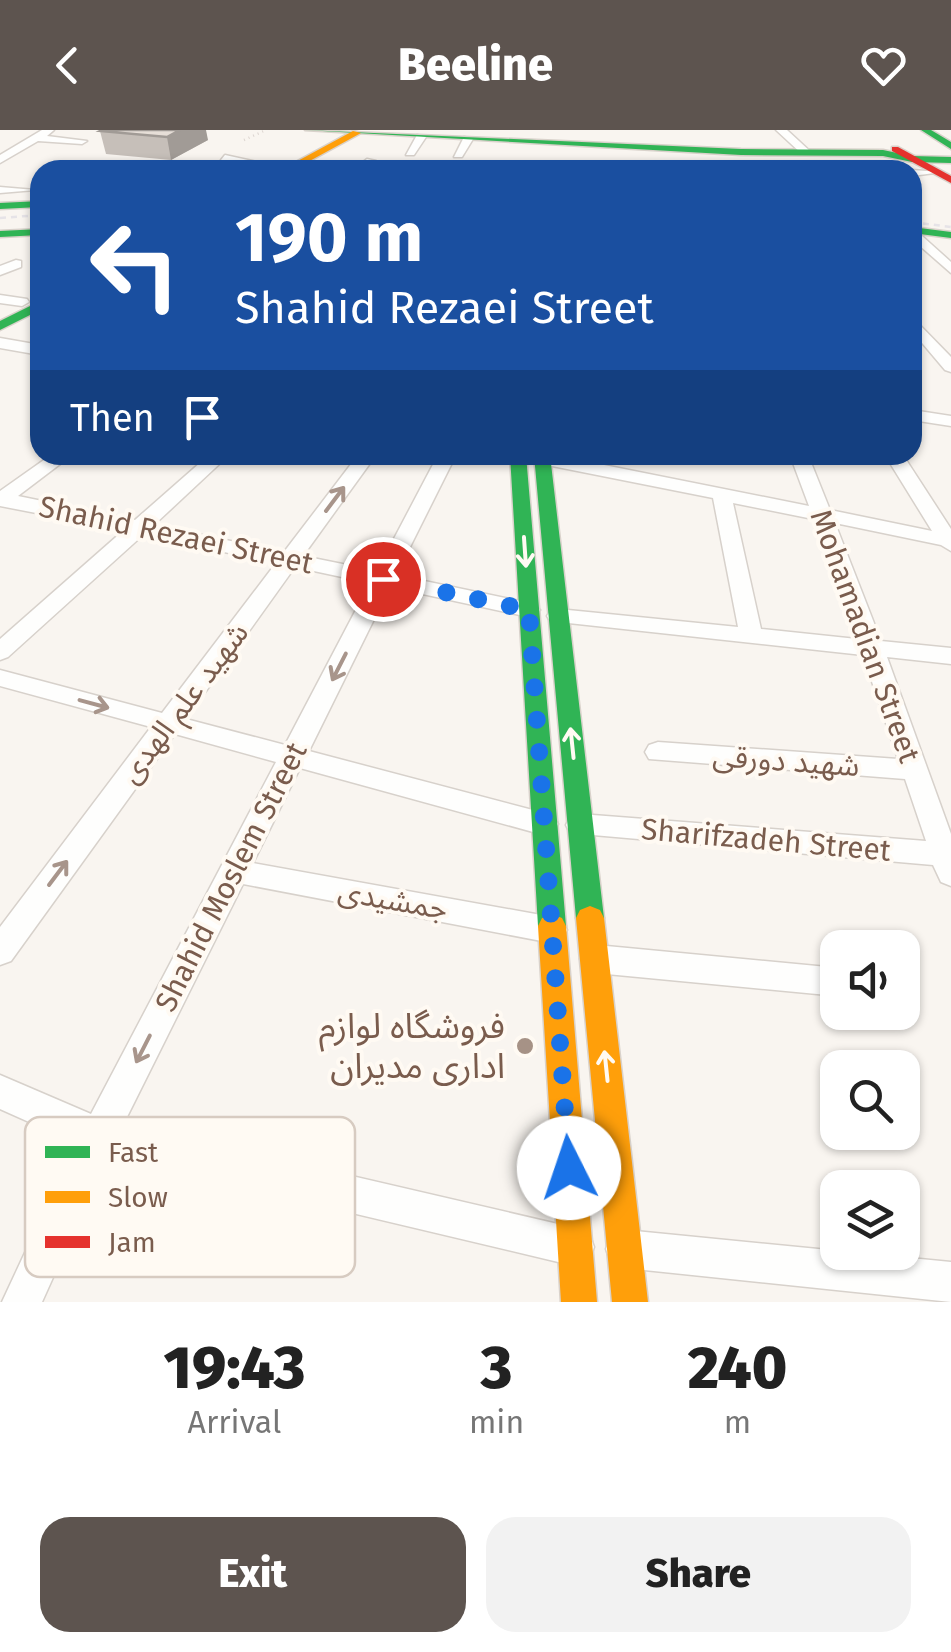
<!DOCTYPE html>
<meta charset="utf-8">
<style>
:root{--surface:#fff;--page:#f2f2f2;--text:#222;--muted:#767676;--accent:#5d544f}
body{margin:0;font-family:"Fira Sans","Noto Sans Arabic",sans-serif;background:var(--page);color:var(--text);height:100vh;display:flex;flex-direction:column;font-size:38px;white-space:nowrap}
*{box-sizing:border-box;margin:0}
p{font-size:32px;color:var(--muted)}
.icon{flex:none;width:55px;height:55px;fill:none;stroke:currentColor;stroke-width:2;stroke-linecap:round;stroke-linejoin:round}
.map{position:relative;height:1172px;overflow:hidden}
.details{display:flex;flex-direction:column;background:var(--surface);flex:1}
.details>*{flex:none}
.hud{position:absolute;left:30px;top:30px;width:892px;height:305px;border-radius:30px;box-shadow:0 2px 8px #0004;background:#1a4fa0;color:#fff;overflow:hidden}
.tools{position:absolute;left:820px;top:800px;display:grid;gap:20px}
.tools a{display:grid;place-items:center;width:100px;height:100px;border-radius:20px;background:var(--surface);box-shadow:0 2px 8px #0004;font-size:50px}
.pin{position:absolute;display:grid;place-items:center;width:85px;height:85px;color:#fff;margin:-42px;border:5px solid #fff;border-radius:50%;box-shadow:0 2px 10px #0007}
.me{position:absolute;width:110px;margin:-55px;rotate:356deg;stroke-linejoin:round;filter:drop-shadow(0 0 8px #0008)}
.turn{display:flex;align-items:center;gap:35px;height:210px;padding:0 40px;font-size:45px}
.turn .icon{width:130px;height:130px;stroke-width:2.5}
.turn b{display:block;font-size:70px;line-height:85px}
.then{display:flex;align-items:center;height:95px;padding:0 40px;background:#0003;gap:20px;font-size:38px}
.eta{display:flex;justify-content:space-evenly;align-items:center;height:170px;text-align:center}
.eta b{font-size:60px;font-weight:800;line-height:70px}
.button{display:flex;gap:20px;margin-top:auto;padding:20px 40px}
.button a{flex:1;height:115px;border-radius:30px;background:var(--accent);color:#fff;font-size:40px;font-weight:800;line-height:115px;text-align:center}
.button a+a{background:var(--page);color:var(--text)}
header{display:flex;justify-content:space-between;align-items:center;height:130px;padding:0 40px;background:var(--accent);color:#fff;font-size:45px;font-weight:800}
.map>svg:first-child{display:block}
</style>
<header><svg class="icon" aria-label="back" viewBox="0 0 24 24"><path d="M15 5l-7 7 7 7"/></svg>Beeline<svg class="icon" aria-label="heart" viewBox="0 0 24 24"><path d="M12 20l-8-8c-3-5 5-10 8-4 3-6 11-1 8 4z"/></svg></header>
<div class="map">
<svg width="951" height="1172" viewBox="0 0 951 1172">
<rect width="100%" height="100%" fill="#f9f5f0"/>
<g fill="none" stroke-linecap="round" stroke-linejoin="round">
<defs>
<path id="street" d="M42,0H54L47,6L87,11L82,14L38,11L0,33V25Z
M776,0H787L812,23L803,25Z
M417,5L426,7L414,25H406Z
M464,7L473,9L462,27H454Z
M225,25L284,38L286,40H265L221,30Z
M367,29L376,31L366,40H353Z
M911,40L942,42L912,46Z
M0,57L35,60L0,63Z
M912,97L951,132V143L912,109Z
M16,130L21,131V137L0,145V136Z
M0,165L27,169L29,172L22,176L0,173Z
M912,187L951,227V242L945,240L912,201Z
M0,208L40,215V225L0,218Z
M912,280L951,286V296L912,290Z
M51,325H72L18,366L135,390L209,325H229L154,395L284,422L358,325H376L303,426L377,441L438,325H456L396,445L529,473L540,480L529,487L390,457L309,621L544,683L554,686L558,694L554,702L544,705L300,638L253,733L552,787L563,791L567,800L563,809L552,813L243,754L124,993L575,1098L589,1103L594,1117L589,1131L575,1136L108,1025L42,1172H2L76,1013L0,979V945L91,984L276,632L175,604L11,831L0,835V797L151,597L0,556V540L162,583L276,433L143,405L8,527L0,530V509L124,400L0,376V361ZM295,437L370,453L285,615L186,589Z
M535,325H554L809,376L790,325H808L830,380L932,401L885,325H903L951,399V421L941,415L835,393L881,511L951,518V534L887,527L951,704V756L941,752L933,735L570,703L566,695L570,687L580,684L926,711L905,649L649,629L645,622L649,615L658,612L898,629L863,525L550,491L547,486L550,481L558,479L738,497L713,368L542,334L535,332ZM733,373L813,389L857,509L761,499Z
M596,815L838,838V866L596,843L585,839L580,829L585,819Z
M625,1100L951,1132V1172L625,1138L611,1133L606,1119L611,1105Z"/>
<path id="fast" d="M305,0L741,19L883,20L912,26L951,27V33L912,32L883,26L741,25Z
M921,0H931L951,12V19Z
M40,71V77L0,79V73Z
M912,97L951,102V108L912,103Z
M40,99V105L0,107V101Z
M40,171V180L0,200V191Z
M510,325H526L566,796L562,804L552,808L542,804L538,796Z
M534,325H550L604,788L600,796L590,800L580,796L576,788Z"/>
<path id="slow" d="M353,1L361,3L293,40H281Z
M590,776L600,780L604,788L648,1172H612L576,788L580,780Z
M552,784L562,788L566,796L597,1172H561L538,796L542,788Z"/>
<path id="jam" d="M892,17H898L951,46V53L892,21Z"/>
</defs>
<use href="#street" stroke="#d7d1cb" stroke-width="3"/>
<use href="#fast" stroke="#d9d2cb" stroke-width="3"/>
<use href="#slow" stroke="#d9d2cb" stroke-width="3"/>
<use href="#jam" stroke="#d9d2cb" stroke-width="3"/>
<path stroke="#dcd5d0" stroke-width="2.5" stroke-dasharray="1 4" stroke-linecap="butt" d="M244,10L266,0"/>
<use href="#street" fill="#fefefd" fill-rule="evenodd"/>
<use href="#fast" fill="#30b455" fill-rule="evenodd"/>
<use href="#slow" fill="#ff9f0a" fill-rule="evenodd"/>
<use href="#jam" fill="#e5322d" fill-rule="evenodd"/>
<path stroke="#e6e3e7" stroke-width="2.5" stroke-dasharray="6 5" stroke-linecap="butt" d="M0,88L40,85
M912,92L951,97"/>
</g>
<path fill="#c6bfb9" d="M100,1L208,10L171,30L106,24Z"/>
<path fill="#a19b96" d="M180,0H206L208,10L171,30L167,7Z"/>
<path fill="#e6ded7" stroke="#a19b96" stroke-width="2.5" d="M102,0H180L167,7L100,1Z"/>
<defs><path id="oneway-shaft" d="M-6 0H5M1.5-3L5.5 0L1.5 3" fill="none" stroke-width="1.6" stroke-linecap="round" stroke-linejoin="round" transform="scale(2.5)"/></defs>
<g stroke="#a8958b">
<use href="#oneway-shaft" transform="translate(335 369) rotate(-53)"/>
<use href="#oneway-shaft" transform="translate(339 537) rotate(117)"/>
<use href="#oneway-shaft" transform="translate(94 574) rotate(15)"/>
<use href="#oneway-shaft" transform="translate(58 743) rotate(-53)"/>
<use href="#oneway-shaft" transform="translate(143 919) rotate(117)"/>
</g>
<g stroke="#fffaf3">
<use href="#oneway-shaft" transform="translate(525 422) rotate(86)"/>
<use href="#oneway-shaft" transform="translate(572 613) rotate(-96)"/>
<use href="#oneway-shaft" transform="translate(606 936) rotate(-96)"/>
</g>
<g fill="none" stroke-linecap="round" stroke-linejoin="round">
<path stroke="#1a73e8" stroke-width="18" stroke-dasharray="0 32.4" d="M383,449L529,480L569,1038"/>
</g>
<circle fill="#a69286" stroke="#fffaf3" stroke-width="4" cx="525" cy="916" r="10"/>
<g text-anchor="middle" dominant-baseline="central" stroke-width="8" stroke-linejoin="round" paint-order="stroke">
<g font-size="30" fill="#7a5c4d" stroke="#fffaf3">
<text transform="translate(176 405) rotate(12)">Shahid Rezaei Street</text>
<text transform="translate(865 506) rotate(70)">Mohamadian Street</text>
<text transform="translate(184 573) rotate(-53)">شهید علم الهدی</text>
<text transform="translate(786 631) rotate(4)">شهید دورقی</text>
<text transform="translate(766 710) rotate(5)">Sharifzadeh Street</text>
<text transform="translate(231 747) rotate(-63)">Shahid Moslem Street</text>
<text transform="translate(393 770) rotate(10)">جمشیدی</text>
</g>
<g font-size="35" fill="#7a5c4d" stroke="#fffaf3" text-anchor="end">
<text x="505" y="896">فروشگاه لوازم<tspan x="505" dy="40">اداری مدیران</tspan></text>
</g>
</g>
<rect x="25" y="987" width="330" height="160" rx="15" fill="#fffaf3" stroke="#d7cbc1" stroke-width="2.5"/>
<rect x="45" y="1016" width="45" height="12" fill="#30b455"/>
<rect x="45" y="1061" width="45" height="12" fill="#ff9f0a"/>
<rect x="45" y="1106" width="45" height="12" fill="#e5322d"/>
<g font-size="28" fill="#7a5c4d">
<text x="108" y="1032">Fast</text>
<text x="108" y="1077">Slow</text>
<text x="108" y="1122">Jam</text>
</g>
</svg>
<div class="tools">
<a><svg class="icon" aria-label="sound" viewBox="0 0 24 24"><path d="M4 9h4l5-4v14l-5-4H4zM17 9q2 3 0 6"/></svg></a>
<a><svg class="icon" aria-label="search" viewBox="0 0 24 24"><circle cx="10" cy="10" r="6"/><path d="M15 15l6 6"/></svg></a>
<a><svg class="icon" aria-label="layers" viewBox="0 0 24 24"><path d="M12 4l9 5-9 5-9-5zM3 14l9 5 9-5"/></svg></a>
</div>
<div class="pin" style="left:383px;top:449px;background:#d93025"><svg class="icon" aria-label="arrive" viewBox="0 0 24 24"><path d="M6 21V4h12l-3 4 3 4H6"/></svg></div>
<svg class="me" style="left:569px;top:1038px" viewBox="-20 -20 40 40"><circle r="19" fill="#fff"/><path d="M0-13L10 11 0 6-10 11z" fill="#1a73e8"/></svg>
<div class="hud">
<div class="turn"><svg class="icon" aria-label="left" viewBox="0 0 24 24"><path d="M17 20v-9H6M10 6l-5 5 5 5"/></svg><div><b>190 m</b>Shahid Rezaei Street</div></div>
<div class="then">Then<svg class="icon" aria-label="arrive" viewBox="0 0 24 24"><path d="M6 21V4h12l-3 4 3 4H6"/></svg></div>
</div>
</div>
<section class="details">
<div class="eta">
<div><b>19:43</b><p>Arrival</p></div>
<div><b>3</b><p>min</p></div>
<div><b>240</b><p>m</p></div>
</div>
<div class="button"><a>Exit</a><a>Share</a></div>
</section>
